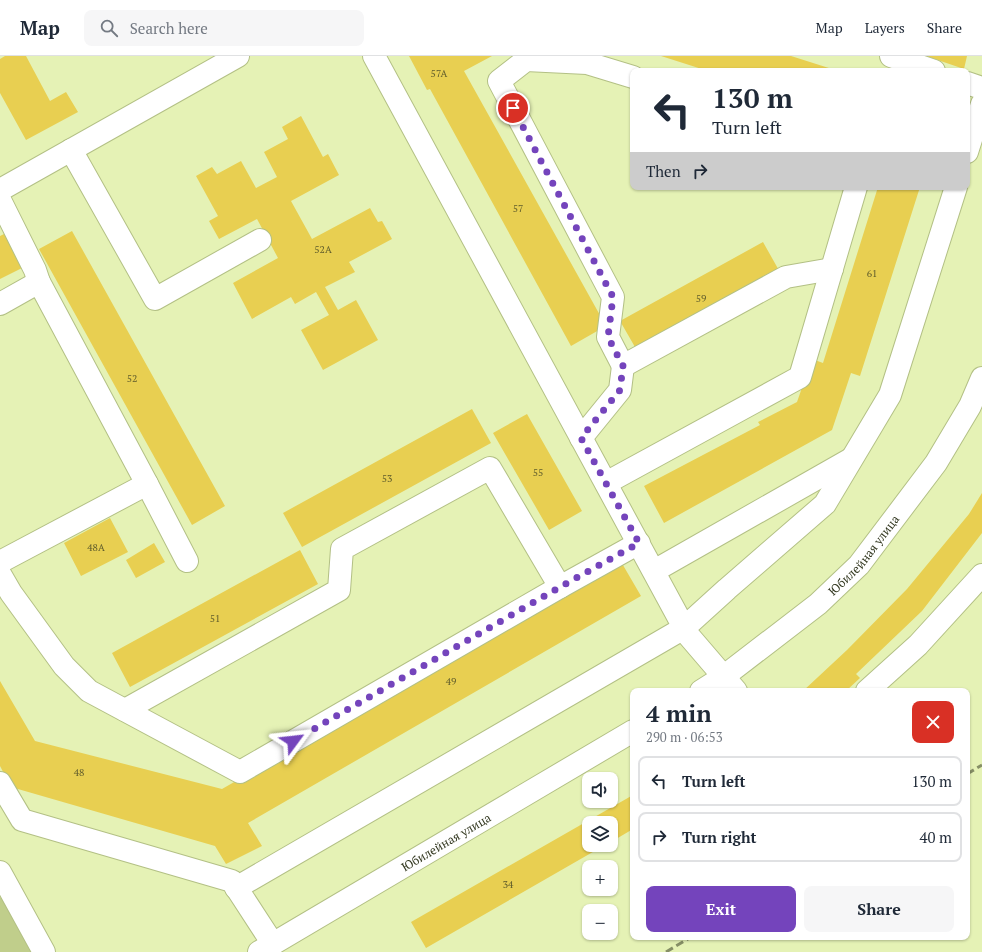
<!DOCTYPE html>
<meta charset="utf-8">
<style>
:root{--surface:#fff;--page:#f6f6f7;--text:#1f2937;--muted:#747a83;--line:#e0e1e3;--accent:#7444bc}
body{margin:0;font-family:"PT Serif",serif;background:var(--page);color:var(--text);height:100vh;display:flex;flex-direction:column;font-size:15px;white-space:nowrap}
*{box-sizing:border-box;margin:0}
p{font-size:13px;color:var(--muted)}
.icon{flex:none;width:22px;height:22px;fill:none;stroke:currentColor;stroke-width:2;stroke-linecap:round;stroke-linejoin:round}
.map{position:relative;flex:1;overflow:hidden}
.sheet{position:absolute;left:630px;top:632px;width:340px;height:252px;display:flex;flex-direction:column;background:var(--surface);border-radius:8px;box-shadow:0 1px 3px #0004}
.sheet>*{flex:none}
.guide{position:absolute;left:630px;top:12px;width:340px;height:122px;border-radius:8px;box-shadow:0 1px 3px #0004;background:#fff;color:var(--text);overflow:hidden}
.tools{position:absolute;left:582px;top:716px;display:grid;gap:8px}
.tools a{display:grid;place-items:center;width:36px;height:36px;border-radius:8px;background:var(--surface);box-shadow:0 1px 3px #0004;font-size:20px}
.pin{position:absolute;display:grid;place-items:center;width:34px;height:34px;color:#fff;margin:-17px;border:2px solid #fff;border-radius:50%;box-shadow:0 1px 4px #0007}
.me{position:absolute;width:44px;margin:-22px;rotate:60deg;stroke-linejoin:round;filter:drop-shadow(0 0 3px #0008)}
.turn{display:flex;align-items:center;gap:14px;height:84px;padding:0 16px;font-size:18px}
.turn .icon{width:52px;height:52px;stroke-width:2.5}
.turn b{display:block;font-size:28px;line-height:34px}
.then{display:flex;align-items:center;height:38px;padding:0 16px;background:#0003;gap:8px;font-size:15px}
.round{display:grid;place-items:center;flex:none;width:42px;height:42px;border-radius:8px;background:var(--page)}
.summary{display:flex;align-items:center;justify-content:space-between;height:68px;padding:0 16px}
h1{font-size:24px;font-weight:700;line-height:30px}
.cta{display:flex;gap:8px;margin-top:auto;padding:8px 16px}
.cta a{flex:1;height:46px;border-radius:8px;background:var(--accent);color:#fff;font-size:16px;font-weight:700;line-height:46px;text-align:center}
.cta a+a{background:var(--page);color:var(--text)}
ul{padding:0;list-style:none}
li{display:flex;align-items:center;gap:12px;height:50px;margin:0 8px 6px;padding:0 8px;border:2px solid var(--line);border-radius:8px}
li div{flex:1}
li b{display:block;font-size:15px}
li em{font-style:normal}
header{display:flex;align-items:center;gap:24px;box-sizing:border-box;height:56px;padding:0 20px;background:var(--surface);border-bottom:1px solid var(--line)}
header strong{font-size:19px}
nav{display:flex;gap:22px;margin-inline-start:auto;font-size:14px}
.search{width:280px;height:36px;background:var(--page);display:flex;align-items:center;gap:10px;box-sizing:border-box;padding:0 14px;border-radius:8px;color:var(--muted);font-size:15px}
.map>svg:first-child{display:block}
</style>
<header>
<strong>Map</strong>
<div class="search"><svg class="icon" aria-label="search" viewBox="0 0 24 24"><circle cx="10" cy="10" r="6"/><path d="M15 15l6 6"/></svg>Search here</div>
<nav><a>Map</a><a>Layers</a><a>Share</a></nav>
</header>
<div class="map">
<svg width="982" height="896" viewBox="0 0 982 896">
<rect width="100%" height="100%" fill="#e5f2b5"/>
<path fill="#c0ce8b" d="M0,841L5,847L33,896H0Z"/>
<path fill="#e8cf51" d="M5,0H26L50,45L66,36L78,56L26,84L0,37V3Z
M409,0H492L464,15L606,270L571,290L430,33L427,34Z
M661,0H791L832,13L831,15H708Z
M926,0H967L964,13Z
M301,60L323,101L328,98L339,119L291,145L312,183L370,152L378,166L382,165L392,183L349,206L355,216L325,231L338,254L356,244L378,284L323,314L301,274L329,259L316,236L295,248L291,241L252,263L233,227L278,202L257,163L219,183L209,165L218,160L196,120L212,111L217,118L241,105L256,132L277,121L264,96L288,83L282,71Z
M878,131H920L860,320L851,317L832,374L664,467L644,430L760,369L758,366L797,346L812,303L823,307Z
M72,175L225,450L192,469L39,193Z
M6,177L24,211L0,223V180Z
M763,186L781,218L639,298L620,265Z
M472,353L491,387L302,491L283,457Z
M527,358L582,455L549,474L493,377Z
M982,437V477L922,555L856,618L860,622L846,635H803L847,594L907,533L969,458Z
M110,462L128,496L81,520L64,487Z
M154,487L165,506L136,522L126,504Z
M300,494L318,528L130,631L112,597Z
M620,504L641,540L248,767L262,790L226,808L215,790L11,731L0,710V625L35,685L222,733Z
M633,739V773L611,786V767H589V789H605L426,892L411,866Z"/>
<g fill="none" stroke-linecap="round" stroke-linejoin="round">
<defs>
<g id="minor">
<path d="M374,0L688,579L736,635"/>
<path d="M891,0L934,15"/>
<path d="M633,21L587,7L526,4L499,25L613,241L608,281L623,310L786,221L832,213"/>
<path d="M967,27L982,32"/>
<path d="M71,94L155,243L260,184"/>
<path d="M967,96L982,48"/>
<path d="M0,134L238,0"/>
<path d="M0,144L35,214L39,226"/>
<path d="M0,248L39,226L147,428L187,505"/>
<path d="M581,382L620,334L623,310"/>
<path d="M606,427L800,321L856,131"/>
<path d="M0,506L147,428"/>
<path d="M654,515L851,403"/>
<path d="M0,518L11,537L64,610L89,635L240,716L560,531L639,487"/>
<path id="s1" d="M701,635L723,621L818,548L859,509L936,407L970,350L982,322"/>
<path d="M867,635L918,589L982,519"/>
<path d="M125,654L339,534L342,493L490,412L560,531"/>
<path d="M0,727L22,764L232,825L273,888"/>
<path d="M236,832L684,572L727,533L825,448L890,339L956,131"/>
<path id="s2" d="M259,896L633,675"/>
</g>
<path id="major" d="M0,816L44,896"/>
</defs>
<use href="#minor" stroke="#b3c085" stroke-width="24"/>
<use href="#major" stroke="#b3c085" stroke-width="24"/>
<use href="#minor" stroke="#fff" stroke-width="22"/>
<use href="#major" stroke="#fff" stroke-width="22"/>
<path stroke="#868f66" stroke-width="3" stroke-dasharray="8 4" stroke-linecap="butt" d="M967,718L982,709
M666,896L691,881"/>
</g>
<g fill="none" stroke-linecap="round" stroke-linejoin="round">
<path stroke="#7444bc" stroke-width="7" stroke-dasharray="0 12.6" d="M293,685L560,531L639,487L581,382L620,334L623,310L608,281L613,241L513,52"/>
</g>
<g text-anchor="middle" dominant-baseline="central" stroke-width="3.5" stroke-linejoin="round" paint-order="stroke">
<g font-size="10" fill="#605d2c">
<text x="439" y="17">57А</text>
<text x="518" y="152">57</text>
<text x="323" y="193">52А</text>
<text x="872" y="217">61</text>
<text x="701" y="242">59</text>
<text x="132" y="322">52</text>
<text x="538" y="416">55</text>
<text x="387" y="422">53</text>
<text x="96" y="491">48А</text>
<text x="215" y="562">51</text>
<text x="451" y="625">49</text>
<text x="79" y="716">48</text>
<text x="508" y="828">34</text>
</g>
<g font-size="12" fill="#32371f" stroke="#e5f2b5">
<text stroke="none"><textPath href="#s1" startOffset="213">Юбилейная улица</textPath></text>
<text stroke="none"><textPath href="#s2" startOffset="217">Юбилейная улица</textPath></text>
</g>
</g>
</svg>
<div class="tools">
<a><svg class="icon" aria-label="sound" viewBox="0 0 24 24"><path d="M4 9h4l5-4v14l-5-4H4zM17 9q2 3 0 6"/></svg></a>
<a><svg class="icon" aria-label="layers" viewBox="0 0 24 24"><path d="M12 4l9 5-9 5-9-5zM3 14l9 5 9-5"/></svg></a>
<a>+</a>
<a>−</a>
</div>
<div class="pin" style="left:513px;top:52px;background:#d93025"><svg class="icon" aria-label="arrive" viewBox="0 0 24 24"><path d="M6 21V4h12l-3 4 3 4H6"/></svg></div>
<svg class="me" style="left:293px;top:685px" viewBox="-20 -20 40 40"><path d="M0-17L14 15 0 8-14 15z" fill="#7444bc" stroke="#fff" stroke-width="4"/></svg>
<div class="guide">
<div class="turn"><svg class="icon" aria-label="left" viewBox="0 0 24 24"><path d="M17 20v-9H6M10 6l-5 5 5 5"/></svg><div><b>130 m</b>Turn left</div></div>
<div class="then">Then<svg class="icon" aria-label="right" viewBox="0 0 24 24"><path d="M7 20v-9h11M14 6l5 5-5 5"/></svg></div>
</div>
<section class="sheet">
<div class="summary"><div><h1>4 min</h1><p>290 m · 06:53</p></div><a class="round" style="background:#d93025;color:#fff"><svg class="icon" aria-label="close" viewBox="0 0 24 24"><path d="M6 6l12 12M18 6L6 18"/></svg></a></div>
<ul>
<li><svg class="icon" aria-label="left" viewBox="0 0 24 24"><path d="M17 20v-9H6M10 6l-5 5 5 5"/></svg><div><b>Turn left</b></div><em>130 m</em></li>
<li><svg class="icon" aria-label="right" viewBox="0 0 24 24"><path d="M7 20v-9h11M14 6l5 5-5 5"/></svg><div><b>Turn right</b></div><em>40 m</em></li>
</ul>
<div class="cta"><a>Exit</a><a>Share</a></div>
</section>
</div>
